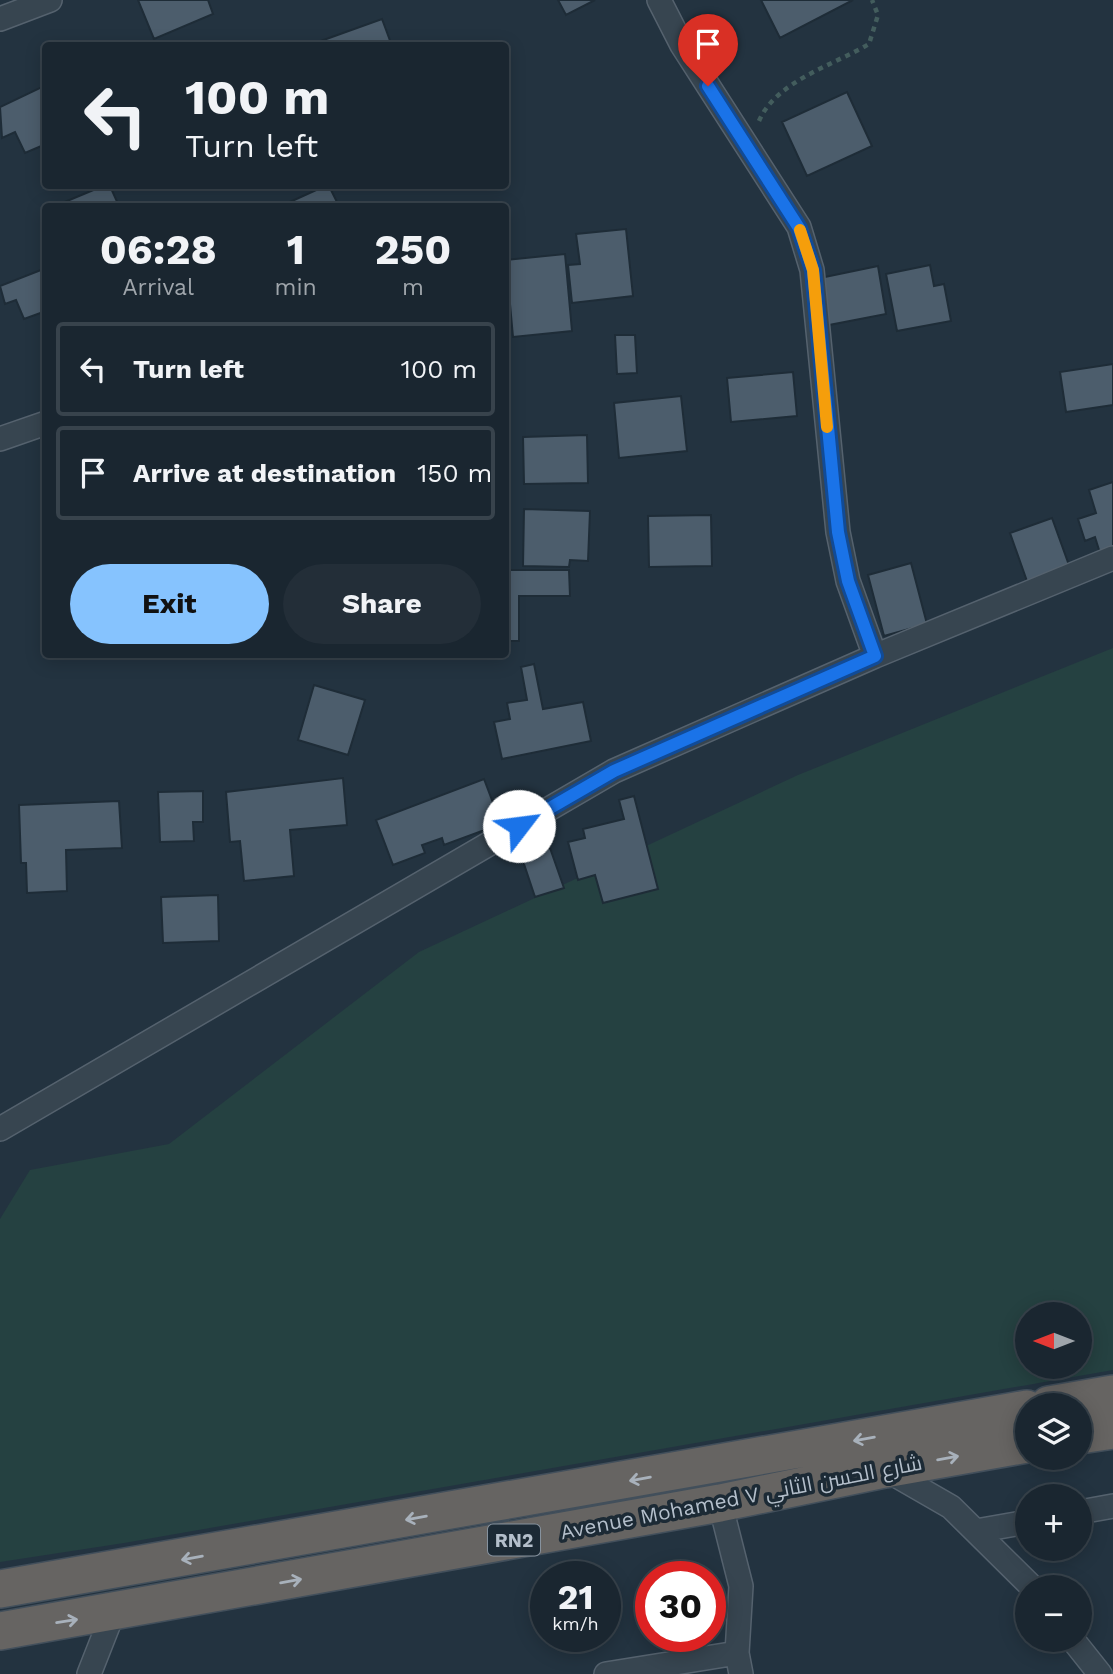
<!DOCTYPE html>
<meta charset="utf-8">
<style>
:root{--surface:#1a2630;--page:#232e38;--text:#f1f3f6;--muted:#9fa5ab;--line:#38434c;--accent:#86c3fe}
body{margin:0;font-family:"Work Sans",Cairo,sans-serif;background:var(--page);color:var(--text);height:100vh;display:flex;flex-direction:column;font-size:26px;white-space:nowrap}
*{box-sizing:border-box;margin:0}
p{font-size:23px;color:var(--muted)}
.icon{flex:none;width:38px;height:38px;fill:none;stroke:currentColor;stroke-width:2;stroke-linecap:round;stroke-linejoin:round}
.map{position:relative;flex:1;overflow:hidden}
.panel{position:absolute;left:42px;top:203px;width:467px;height:455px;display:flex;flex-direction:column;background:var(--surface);border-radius:7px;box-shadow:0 4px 18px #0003,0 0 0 2px var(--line)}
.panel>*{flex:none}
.hud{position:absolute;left:42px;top:42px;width:467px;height:147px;border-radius:7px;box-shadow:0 4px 18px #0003,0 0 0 2px var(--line);background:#1a2630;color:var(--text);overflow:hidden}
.needle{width:46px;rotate:270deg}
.tools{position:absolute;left:1015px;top:1302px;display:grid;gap:14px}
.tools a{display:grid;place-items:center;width:77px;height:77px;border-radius:50%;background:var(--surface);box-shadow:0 4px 18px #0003,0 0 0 2px var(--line);font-size:35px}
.speed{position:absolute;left:530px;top:1561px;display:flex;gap:14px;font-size:35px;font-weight:700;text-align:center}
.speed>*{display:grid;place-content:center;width:91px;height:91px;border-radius:50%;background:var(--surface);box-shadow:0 4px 18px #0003,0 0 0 2px var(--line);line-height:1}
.speed small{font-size:18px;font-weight:400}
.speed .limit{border:10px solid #d22;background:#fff;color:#111}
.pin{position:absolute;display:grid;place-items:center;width:60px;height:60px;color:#fff;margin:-72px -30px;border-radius:50% 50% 50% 0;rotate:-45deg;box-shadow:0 0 7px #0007}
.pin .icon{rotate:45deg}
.me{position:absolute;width:77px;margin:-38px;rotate:60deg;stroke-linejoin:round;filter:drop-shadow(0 0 5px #0008)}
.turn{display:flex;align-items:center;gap:24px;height:147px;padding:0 28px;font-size:32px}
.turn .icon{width:91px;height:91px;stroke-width:2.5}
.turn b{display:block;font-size:49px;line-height:60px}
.eta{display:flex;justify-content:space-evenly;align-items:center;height:119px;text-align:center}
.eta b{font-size:42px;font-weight:700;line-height:49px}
.button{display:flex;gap:14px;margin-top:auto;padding:14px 28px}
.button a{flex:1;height:80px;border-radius:42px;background:var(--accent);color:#111;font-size:28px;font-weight:700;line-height:80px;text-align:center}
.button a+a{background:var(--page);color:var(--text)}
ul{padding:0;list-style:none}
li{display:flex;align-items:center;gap:21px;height:94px;margin:0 14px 10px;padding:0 14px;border:4px solid var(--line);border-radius:7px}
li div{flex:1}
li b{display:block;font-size:26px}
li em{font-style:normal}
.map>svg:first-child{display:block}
</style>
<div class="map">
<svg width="1113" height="1674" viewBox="0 0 1113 1674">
<rect width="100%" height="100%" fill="#233340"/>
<path fill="#254141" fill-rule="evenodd" d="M1113,648V1370L124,1543L0,1562V1219L30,1170L169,1144L419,952L798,775ZM1027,1314H1080V1367H1027Z"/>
<path fill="#4c5d6c" stroke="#1e2c37" stroke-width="2" d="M138,0H208L213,14L154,39Z
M558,0H595L566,15Z
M761,0H853L780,38Z
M382,19L392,46H319L318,42Z
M46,85V144L25,153L15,132L2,138L0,107Z
M847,92L872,146L807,176L782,122Z
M103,186H110L119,206H55Z
M325,186H329L339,206H281Z
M626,229L633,296L572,303L568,265L580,264L576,234Z
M565,254L572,331L513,337L506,260Z
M930,265L934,286L944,284L951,321L897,331L886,274Z
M878,266L886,314L829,325L820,278Z
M46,268V311L24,319L16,300L5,304L0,286Z
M615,335H635L637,373L617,374Z
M1113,364V405L1066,412L1060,372Z
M793,372L797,416L731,422L727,378Z
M681,396L687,451L619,458L614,403Z
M587,435L588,483L524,484L523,437Z
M1113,482V548L1100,553L1095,537L1085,541L1078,519L1096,513L1089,490Z
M524,509L590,511L588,561L570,560L569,567L523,566Z
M711,515L712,566L649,567L648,516Z
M1052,518L1070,568L1028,584L1010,533Z
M506,547L507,570H569L570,596H519V641H506Z
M911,563L927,624L884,636L868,575Z
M534,664L543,709L583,702L591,741L502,759L494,722L510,719L507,703L527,700L521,667Z
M314,685L365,700L348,755L298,740Z
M343,778L347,825L290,830L294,876L244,881L240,841L230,842L226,792Z
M484,779L501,824L444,845L442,838L422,845L425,853L393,865L376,820Z
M203,791V822H193L194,841L160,842L158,792Z
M634,796L658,889L603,903L595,875L578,880L568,842L585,838L583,829L624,819L619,800Z
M119,801L122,848L66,850L67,891L27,893L26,863H21L19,805Z
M550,848L564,888L535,897L522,858Z
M218,895L219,941L163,943L161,897Z"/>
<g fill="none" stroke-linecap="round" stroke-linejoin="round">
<defs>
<path id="minor" d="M659,0L682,45L799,227L812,270L838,532L848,581L875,656
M0,19L50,0
M0,439L46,423
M0,1129L614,771L875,656L1113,558
M885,1469L951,1507L1032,1587
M720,1503L741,1586L737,1653L741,1674
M1080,1512L1113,1506
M976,1531L1027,1522
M1073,1640L1100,1674
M89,1674L113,1613
M606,1674L737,1653"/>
<path id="trunk" d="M1049,1405L1113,1394
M1080,1435L1113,1430
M0,1589L1027,1409
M0,1631L720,1503L885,1469L1027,1444"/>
</defs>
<use href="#minor" stroke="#55626e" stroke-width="26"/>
<use href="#trunk" stroke="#424f5b" stroke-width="40"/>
<path stroke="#435d5d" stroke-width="4.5" stroke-dasharray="5 5" stroke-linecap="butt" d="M759,121C776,81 834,65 869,44L878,15L872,0"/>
<use href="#minor" stroke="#374550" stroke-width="23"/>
<use href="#trunk" stroke="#666462" stroke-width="37"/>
</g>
<defs><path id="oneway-shaft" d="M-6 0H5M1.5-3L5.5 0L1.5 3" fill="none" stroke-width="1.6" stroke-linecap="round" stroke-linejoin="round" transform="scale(1.75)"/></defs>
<g stroke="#a8b1bb">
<use href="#oneway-shaft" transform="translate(864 1439) rotate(170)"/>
<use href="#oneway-shaft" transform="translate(948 1458) rotate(-10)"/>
<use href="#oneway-shaft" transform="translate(640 1479) rotate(170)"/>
<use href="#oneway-shaft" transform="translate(416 1518) rotate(170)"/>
<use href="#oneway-shaft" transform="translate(192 1558) rotate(170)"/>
<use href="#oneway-shaft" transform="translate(291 1581) rotate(-10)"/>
<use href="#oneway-shaft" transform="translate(67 1621) rotate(-9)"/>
</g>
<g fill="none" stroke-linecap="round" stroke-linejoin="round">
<defs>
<path id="route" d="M519,826L614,771L875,656L848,581L838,532L813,270L799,228L708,86"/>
</defs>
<use href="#route" stroke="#114b97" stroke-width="18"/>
<use href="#route" stroke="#1a73e8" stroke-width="12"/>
<path stroke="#f59e0b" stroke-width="12" d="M800,230L813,270L827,427"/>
</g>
<g text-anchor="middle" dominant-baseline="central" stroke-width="7" stroke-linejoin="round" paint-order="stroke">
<rect fill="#1c2a35" stroke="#86929e" stroke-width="2" x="488" y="1524.5" width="52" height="31" rx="5"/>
<g font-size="19" font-weight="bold" fill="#b4bfcb">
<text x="514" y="1540">RN2</text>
</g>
<g font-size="21" fill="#b4bfcb" stroke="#1c2a35">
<text transform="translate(741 1497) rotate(-11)">Avenue Mohamed V شارع الحسن الثاني</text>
</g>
</g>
</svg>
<div class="tools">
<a><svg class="needle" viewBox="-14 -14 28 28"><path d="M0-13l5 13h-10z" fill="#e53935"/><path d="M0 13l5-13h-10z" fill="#9fa5ab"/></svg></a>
<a><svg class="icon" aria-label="layers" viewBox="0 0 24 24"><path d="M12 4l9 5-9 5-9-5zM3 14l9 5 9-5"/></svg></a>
<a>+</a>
<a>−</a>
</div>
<div class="speed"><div>21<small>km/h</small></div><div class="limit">30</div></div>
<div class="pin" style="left:708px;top:86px;background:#d93025"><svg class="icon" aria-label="arrive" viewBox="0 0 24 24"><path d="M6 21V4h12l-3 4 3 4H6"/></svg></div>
<svg class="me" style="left:519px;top:826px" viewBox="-20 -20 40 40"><circle r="19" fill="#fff"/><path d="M0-13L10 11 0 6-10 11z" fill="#1a73e8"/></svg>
<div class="hud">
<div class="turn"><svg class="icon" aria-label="left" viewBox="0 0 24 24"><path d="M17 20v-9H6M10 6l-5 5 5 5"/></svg><div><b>100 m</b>Turn left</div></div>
</div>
<section class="panel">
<div class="eta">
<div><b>06:28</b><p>Arrival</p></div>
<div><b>1</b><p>min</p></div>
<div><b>250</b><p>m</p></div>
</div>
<ul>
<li><svg class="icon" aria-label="left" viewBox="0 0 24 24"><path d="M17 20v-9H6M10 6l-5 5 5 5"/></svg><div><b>Turn left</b></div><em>100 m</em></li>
<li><svg class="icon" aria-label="arrive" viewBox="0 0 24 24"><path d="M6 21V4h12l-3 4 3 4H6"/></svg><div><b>Arrive at destination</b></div><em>150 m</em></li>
</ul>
<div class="button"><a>Exit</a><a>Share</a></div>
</section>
</div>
